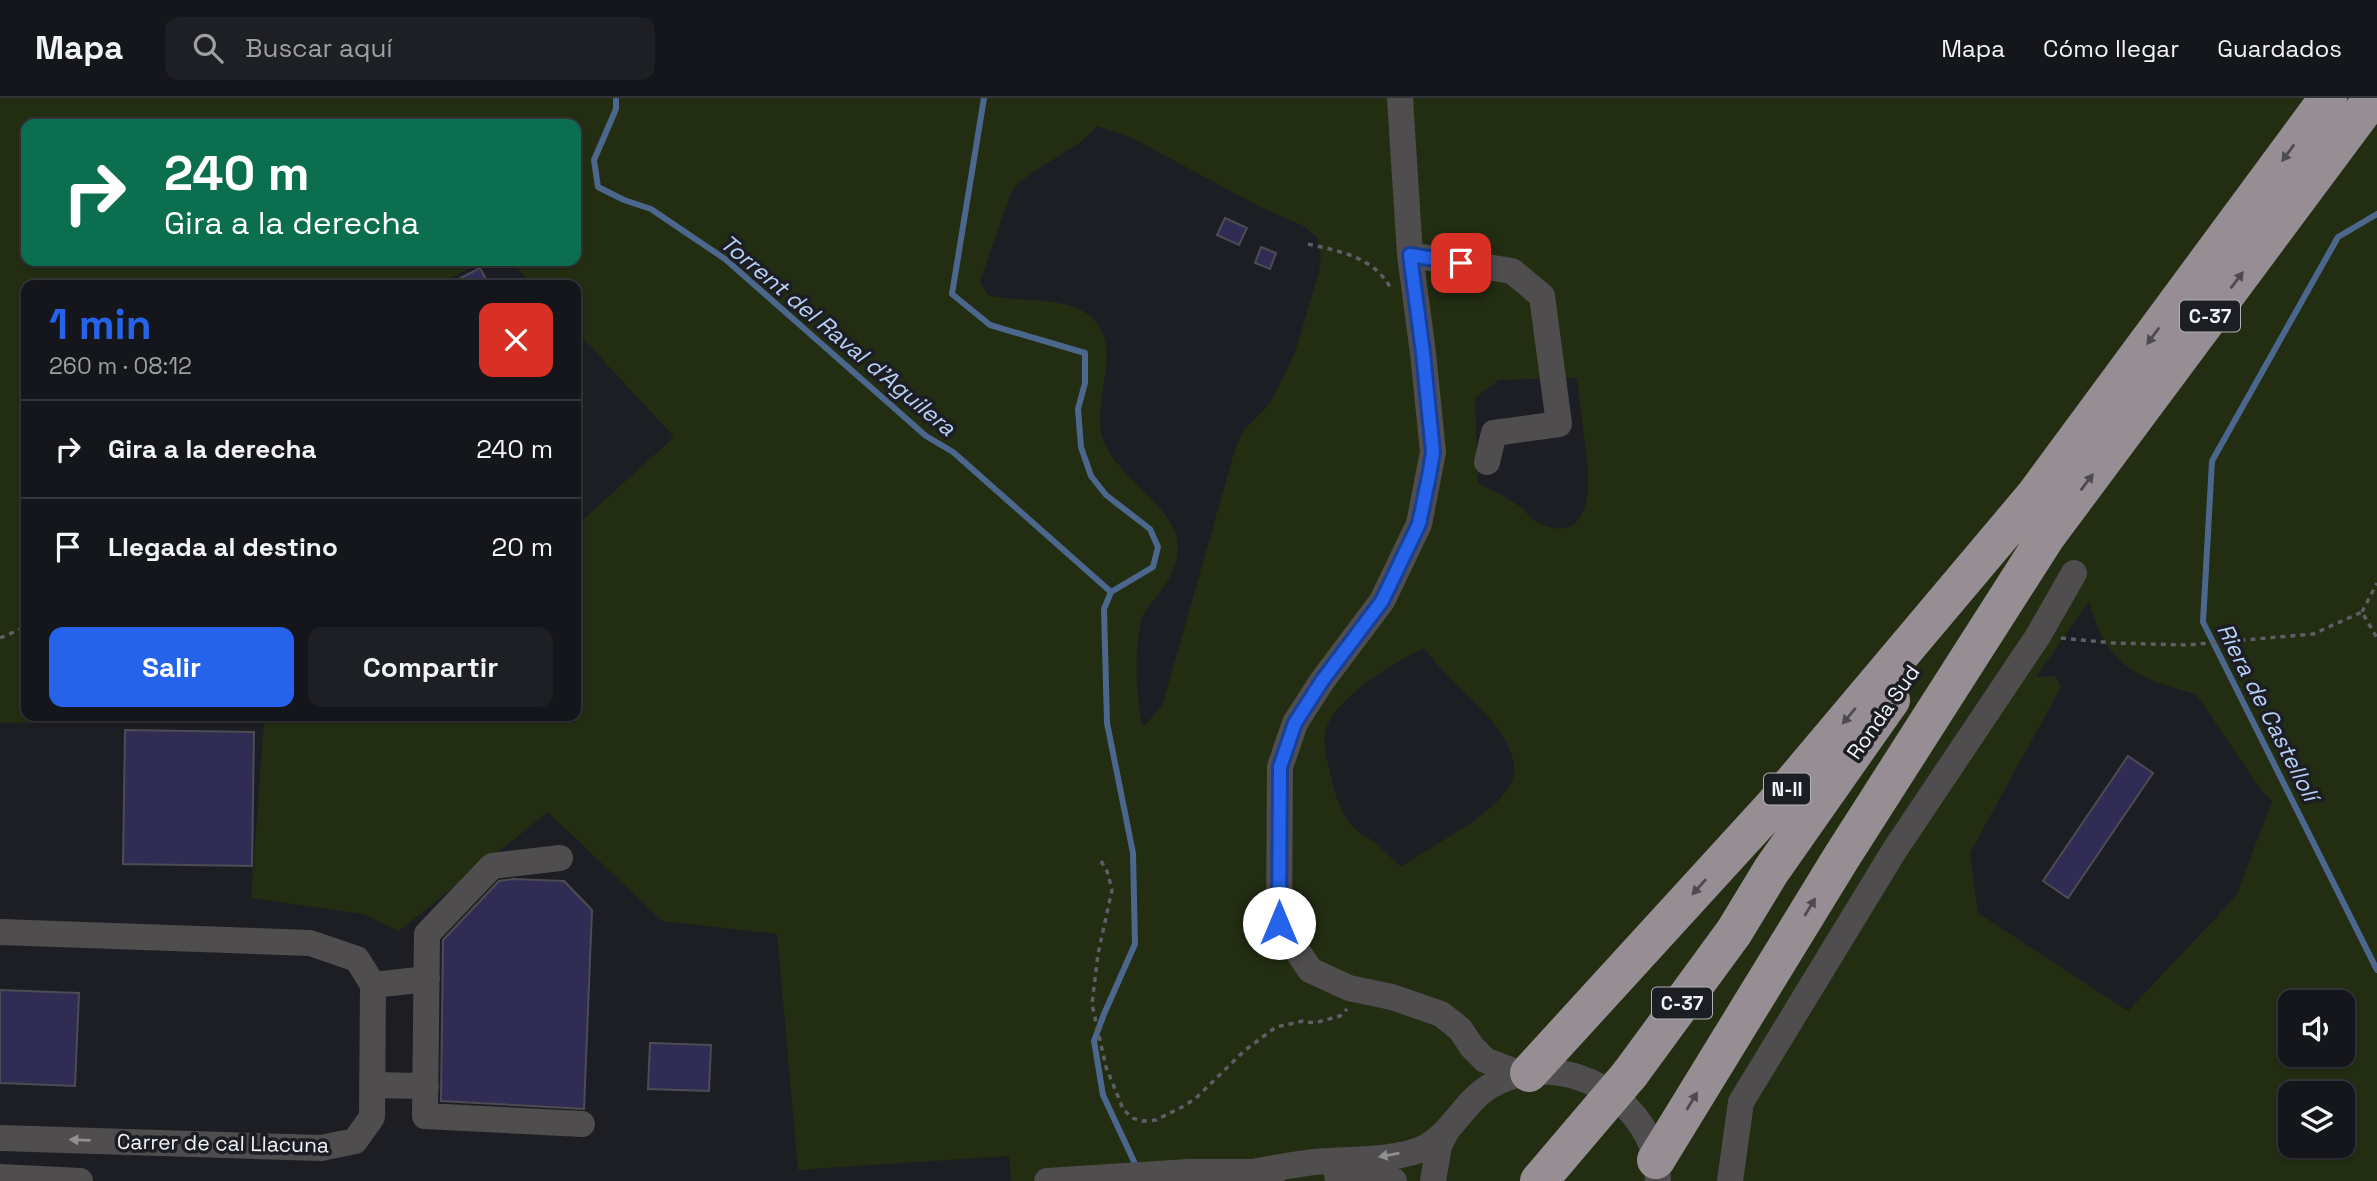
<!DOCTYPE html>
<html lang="es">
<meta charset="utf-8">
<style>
:root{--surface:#15161b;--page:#1e1f24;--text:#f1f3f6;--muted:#9d9fa3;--line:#34353a;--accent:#2563eb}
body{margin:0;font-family:"Space Grotesk",sans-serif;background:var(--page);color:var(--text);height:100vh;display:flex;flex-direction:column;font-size:26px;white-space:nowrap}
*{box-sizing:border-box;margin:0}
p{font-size:23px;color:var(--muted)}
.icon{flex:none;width:38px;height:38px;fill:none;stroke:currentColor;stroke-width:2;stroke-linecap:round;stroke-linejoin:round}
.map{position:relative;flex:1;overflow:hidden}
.side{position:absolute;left:21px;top:182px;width:560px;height:441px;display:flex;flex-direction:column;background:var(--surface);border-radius:14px;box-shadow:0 2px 5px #0004,0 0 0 2px var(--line)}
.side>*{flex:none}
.top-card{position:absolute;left:21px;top:21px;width:560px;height:147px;border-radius:14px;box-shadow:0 2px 5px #0004,0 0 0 2px var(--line);background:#0b6e4f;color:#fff;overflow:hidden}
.tools{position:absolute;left:2278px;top:892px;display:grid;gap:14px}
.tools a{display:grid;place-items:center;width:77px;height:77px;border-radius:14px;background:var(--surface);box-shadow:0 2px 5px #0004,0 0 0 2px var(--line);font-size:35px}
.pin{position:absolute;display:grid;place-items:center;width:60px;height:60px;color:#fff;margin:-30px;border-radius:14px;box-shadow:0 4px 10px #0006}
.me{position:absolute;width:77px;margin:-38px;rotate:0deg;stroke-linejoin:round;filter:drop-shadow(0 0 5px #0008)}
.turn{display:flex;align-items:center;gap:24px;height:147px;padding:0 28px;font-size:32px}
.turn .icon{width:91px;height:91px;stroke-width:2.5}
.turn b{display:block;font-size:49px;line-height:60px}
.round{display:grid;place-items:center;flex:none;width:74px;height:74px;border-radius:14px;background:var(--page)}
.overview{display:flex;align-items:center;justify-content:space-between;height:119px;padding:0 28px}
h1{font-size:42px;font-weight:700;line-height:52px;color:var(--accent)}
.cta{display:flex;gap:14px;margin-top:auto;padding:14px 28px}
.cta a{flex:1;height:80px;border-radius:14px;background:var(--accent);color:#fff;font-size:28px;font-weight:700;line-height:80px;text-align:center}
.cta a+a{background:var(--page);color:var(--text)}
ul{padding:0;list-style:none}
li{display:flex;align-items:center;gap:21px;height:98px;padding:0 28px;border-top:2px solid var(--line)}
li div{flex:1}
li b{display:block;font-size:26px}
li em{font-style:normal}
header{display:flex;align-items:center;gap:42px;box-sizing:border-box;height:98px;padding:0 35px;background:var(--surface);border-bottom:2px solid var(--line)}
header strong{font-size:33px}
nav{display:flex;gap:38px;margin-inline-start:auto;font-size:24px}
.search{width:490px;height:63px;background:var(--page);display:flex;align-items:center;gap:18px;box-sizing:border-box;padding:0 24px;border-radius:14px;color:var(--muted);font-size:26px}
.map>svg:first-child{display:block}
</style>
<header>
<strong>Mapa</strong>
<div class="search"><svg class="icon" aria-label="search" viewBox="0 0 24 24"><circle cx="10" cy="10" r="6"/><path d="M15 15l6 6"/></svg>Buscar aquí</div>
<nav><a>Mapa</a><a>Cómo llegar</a><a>Guardados</a></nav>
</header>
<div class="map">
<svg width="2377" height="1083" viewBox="0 0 2377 1083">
<rect width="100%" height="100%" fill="#1c1e24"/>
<path fill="#222d12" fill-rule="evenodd" d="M0,0H2377V1083H1011L1009,1058L798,1072L777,836L662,823L548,714L399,833L363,816L251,800L264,623L0,625ZM26,26H576V163H510L533,187H576V233L674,339L576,428V618H26V187H439L482,163H26ZM1097,28L1132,40L1264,111L1304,128L1318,141L1321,158L1319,174L1295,254L1270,305L1244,332L1236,348L1162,608L1143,629C1136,602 1133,545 1143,518C1145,512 1151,506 1155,501C1167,486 1179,467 1178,448C1178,411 1115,378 1103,341C1090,301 1126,250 1091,219C1068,197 1018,205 988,197L980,184L1011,94C1035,65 1073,57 1097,28ZM1577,280L1588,372C1590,405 1582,446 1539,425C1532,422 1527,415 1522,410C1508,400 1494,392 1478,386L1475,300L1499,282ZM2089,503C2106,568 2136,580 2196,596L2261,692L2272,703L2236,798L2128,913L1978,815L1970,755L2061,589L2055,578L2036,579ZM1424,550C1443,577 1469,597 1490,621C1501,634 1516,656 1514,674C1511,711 1429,748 1401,769C1393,762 1386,754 1378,747C1370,740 1360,736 1352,728C1340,714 1335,696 1331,679C1328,665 1323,650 1325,636C1332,600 1393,566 1424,550ZM2291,905H2343V957H2291ZM2291,996H2343V1048H2291Z"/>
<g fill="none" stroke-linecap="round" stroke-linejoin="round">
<path stroke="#4c678d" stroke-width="6" d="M616,0V11L594,62L598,89L624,102L651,111L725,161L926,338L953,354L1111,494
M984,0L952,196L990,227L1085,255V285L1078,311L1081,349L1091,378L1106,397L1150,431L1158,449L1153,469L1111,494
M2377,116L2338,139L2212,363L2203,524L2377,872
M1111,494L1104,511L1107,625L1133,755L1135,846L1104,916L1094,943L1103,997L1137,1070"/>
</g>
<path fill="#302c53" stroke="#4c4c53" stroke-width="2" d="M1225,120L1247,130L1239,147L1217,137Z
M1261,149L1276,155L1270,171L1255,165Z
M480,170L489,187H447Z
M125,632L254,634L252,768L123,766Z
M2128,658L2153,675L2068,800L2043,783Z
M513,781L564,783L592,812L584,1011L441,1003L443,842L499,783Z
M0,892L79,895L75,988L0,985Z
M650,945L711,947L709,993L648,991Z"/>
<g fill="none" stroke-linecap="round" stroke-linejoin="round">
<path stroke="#5d5f65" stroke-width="3.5" stroke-dasharray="5 5" stroke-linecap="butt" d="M1308,146C1339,153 1373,159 1390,189
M2362,514L2377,485
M0,540L26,529
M2061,540L2113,545L2187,547L2313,536L2362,514L2377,540
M1101,763L1107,773L1112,792L1098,856L1092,906L1106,969L1123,1011L1132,1020L1143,1023L1156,1022L1184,1008L1196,1000L1244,953L1276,929L1303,923L1314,925L1340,918L1347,911"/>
<path stroke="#504d4f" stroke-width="26" d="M1400,0L1410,157L1423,255L1433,354L1419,426L1382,503L1322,583L1295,625L1280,669L1279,825L1310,872L1349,890L1392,899L1441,916L1460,931L1472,949L1485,962L1521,976
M1410,157L1512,173L1542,198L1559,326L1494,335L1487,364
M560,760L492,768L427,836L425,1018L582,1026
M0,834L310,845L357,861L373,887L372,1019L355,1043L321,1050L0,1040
M373,887L427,881
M372,987L426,988
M1257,1073C1277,1070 1296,1066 1315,1064C1346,1061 1400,1063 1426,1049C1452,1035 1465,1002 1492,987C1548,956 1618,982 1647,1037C1655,1051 1657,1067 1658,1083
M1337,1077L1383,1079L1394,1083
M0,1079L80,1083
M1047,1083L1189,1074H1275
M1433,1083L1439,1048L1446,1034
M1730,1083L1741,1004L1894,753L2038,538L2074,475"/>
<path stroke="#968e93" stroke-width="38" d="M1529,975L1774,707L2035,397L2328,0
M1630,976L1734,834L1771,773L1891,602
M1656,1062L1841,760L2046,439L2362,14L2377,0"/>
<path stroke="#968e93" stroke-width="38" d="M1539,1083L1630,976"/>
</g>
<defs><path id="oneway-solid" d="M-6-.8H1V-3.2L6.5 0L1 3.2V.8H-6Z" transform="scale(1.75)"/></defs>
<g fill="#4d4b50">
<use href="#oneway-solid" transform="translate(2288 55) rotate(126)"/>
<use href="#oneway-solid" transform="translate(2237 182) rotate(-53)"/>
<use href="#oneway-solid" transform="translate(2153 238) rotate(126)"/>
<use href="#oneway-solid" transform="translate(2087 384) rotate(-53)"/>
<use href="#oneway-solid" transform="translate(1849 618) rotate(130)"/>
<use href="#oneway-solid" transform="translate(1699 789) rotate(132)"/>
<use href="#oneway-solid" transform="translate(1810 809) rotate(-59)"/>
<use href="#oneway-solid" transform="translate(1692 1003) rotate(-59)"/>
</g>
<g fill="#918f93">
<use href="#oneway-solid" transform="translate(80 1042) rotate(-178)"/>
<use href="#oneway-solid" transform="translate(1389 1057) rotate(170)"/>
</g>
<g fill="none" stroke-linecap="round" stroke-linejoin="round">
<defs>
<path id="route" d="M1279,825L1280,669L1295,625L1322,583L1382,503L1419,426L1429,378L1433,354L1423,255L1410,157L1461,165"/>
</defs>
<use href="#route" stroke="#184099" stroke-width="18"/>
<use href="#route" stroke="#2563eb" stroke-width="12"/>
</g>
<g text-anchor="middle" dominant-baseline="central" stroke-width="7" stroke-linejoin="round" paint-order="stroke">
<g fill="#1c1e24" stroke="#b2b3b8" stroke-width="2">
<rect x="2180" y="202.5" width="60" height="31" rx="5"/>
<rect x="1764" y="675.5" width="46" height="31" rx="5"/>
<rect x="1652" y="889.5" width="60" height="31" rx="5"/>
</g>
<g font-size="19" font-weight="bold" fill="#f2f3f8">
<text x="2210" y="218">C-37</text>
<text x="1787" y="691">N-II</text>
<text x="1682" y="905">C-37</text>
</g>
<g font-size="21" fill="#f2f3f8" stroke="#1c1e24">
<text transform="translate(1883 614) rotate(-55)">Ronda Sud</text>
<text transform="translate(223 1045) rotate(1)">Carrer de cal Llacuna</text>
</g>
<g font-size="23" font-style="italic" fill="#b7d0f6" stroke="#1c1e24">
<text transform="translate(838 237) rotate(40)">Torrent del Raval d'Aguilera</text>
<text transform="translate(2268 614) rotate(63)">Riera de Castellolí</text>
</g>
</g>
</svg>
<div class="tools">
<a><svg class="icon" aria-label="sound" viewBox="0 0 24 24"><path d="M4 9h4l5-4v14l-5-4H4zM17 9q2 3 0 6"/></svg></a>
<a><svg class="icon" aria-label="layers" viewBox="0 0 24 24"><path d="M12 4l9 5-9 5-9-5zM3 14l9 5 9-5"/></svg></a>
</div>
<div class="pin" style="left:1461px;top:165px;background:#d93025"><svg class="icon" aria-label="arrive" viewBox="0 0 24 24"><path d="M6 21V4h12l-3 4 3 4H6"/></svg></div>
<svg class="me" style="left:1279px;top:825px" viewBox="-20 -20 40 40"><circle r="19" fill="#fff"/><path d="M0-13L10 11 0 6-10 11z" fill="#2563eb"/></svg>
<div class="top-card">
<div class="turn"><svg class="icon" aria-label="right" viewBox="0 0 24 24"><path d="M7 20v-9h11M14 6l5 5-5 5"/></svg><div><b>240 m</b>Gira a la derecha</div></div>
</div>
<section class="side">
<div class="overview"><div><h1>1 min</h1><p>260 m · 08:12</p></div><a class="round" style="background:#d93025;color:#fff"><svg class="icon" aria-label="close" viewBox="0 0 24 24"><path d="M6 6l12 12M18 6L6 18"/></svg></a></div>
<ul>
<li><svg class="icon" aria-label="right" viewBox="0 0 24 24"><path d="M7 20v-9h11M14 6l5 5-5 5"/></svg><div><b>Gira a la derecha</b></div><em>240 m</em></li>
<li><svg class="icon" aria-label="arrive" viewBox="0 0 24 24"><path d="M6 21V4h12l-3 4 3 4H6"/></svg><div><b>Llegada al destino</b></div><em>20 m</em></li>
</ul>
<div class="cta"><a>Salir</a><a>Compartir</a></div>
</section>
</div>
